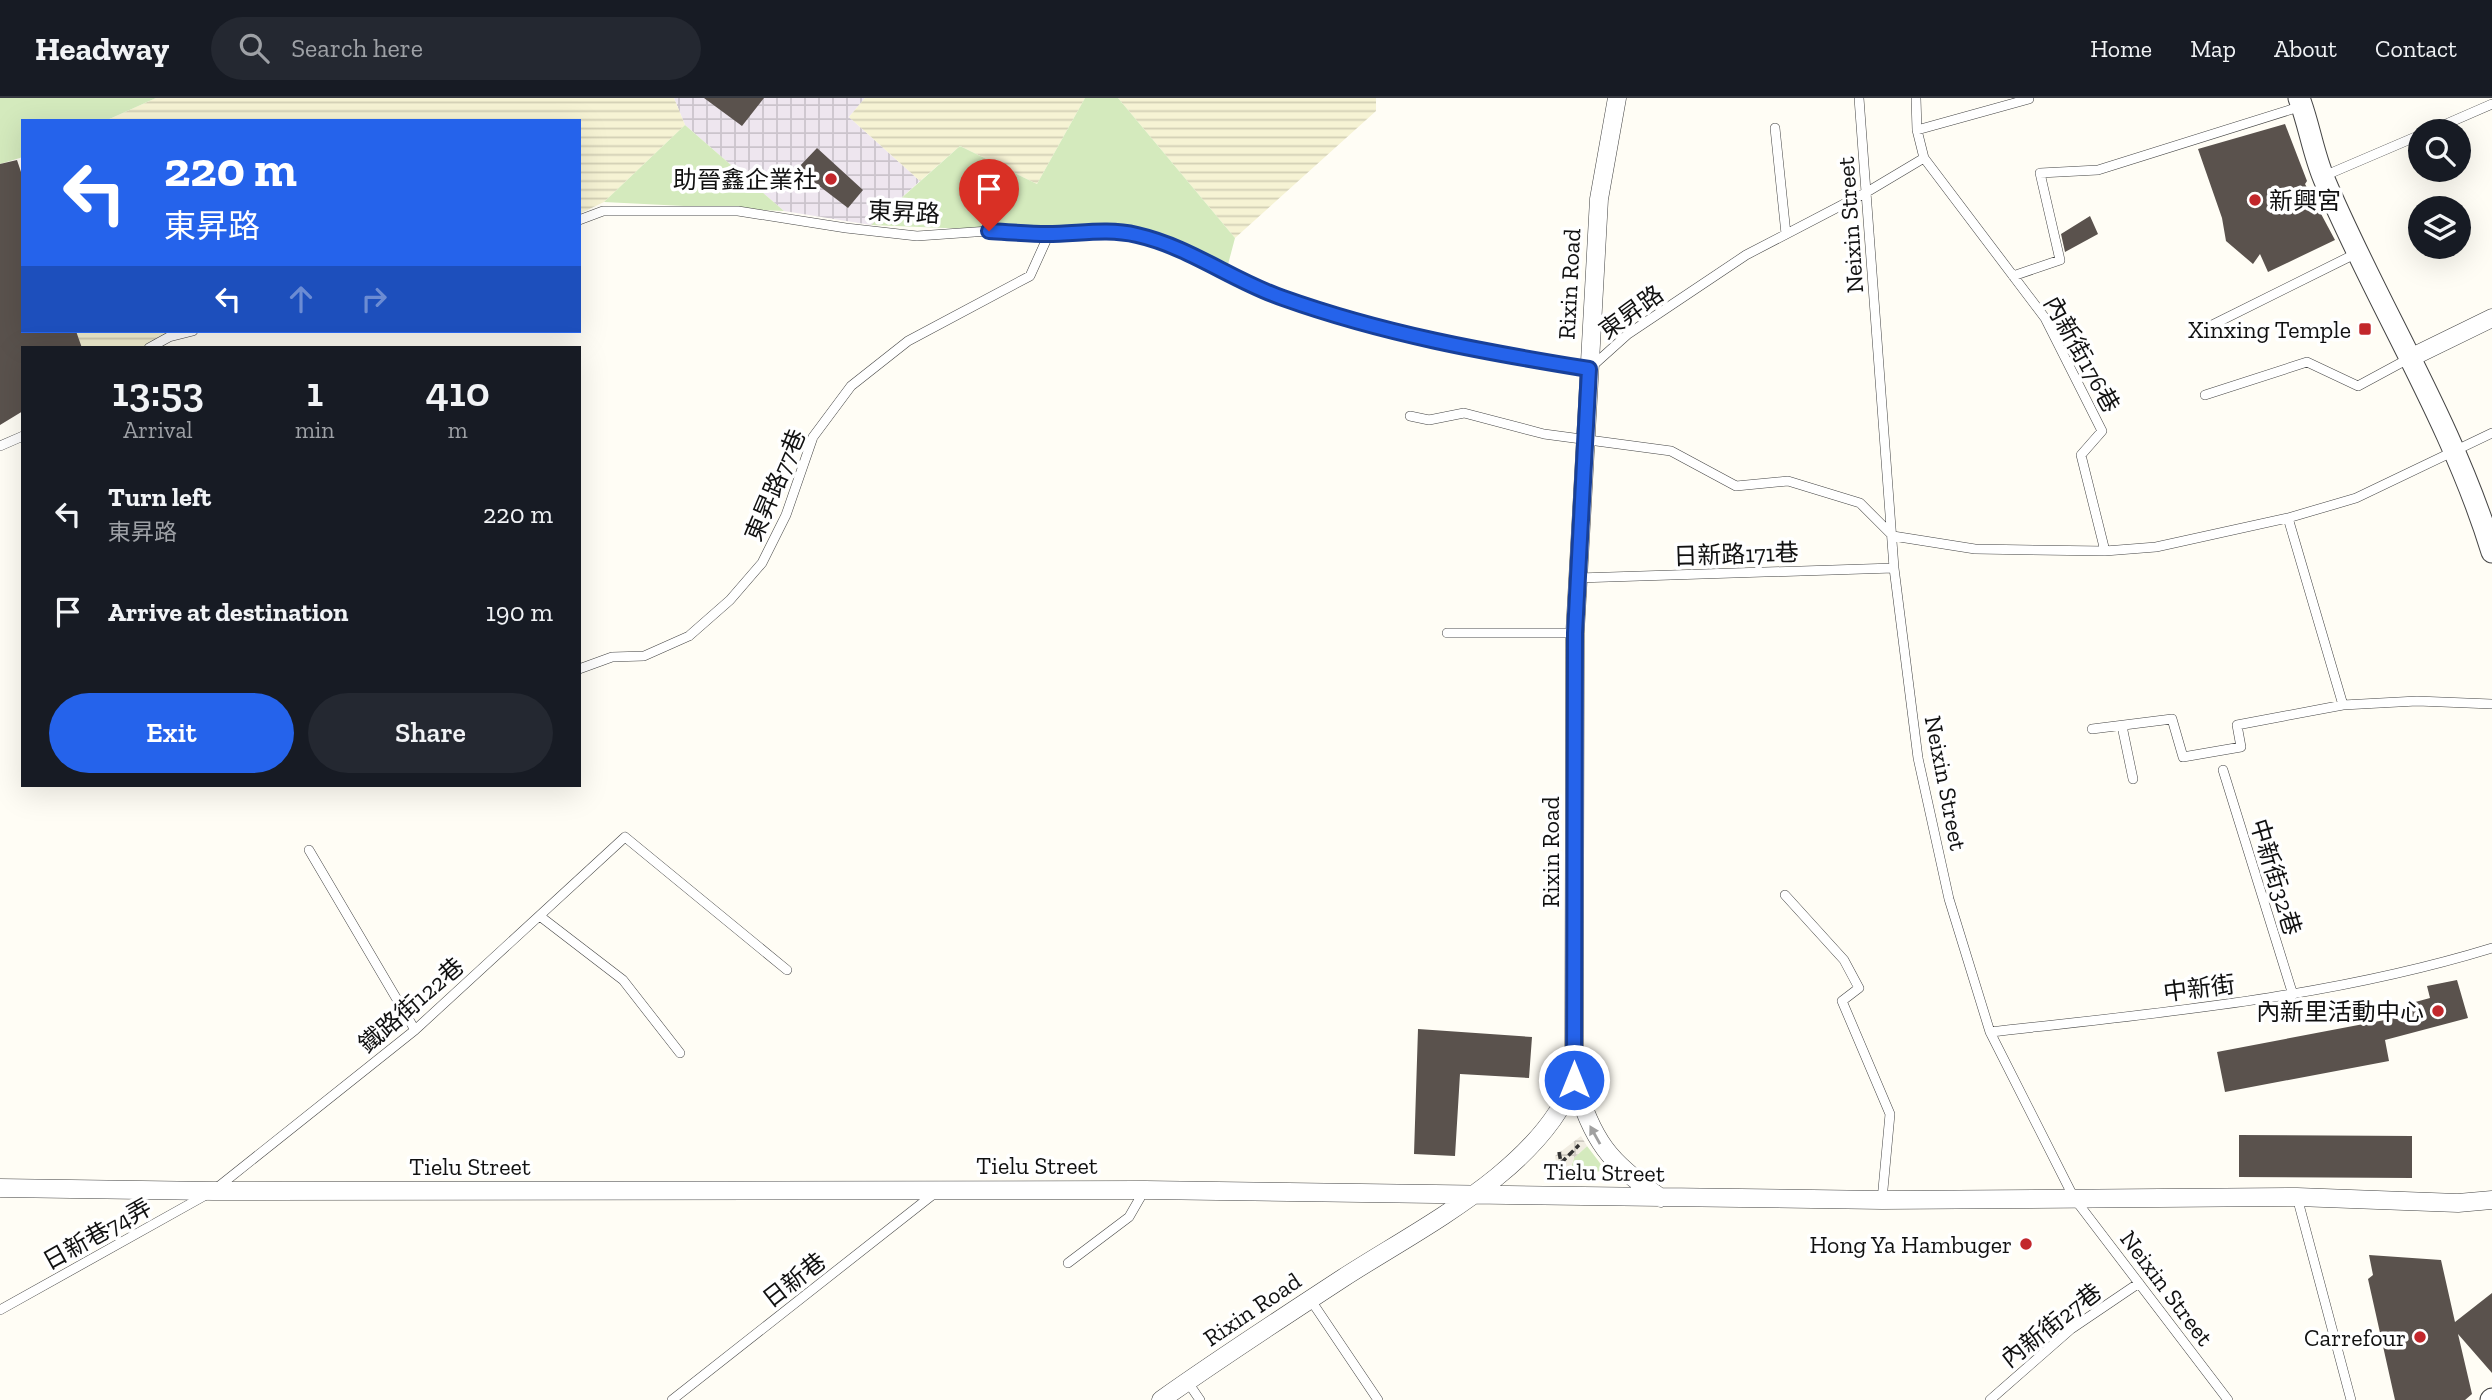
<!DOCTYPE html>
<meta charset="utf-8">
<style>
:root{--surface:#171b24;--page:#242831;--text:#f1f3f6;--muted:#9ea1a6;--line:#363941;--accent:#2563eb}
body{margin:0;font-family:"Zilla Slab","Noto Sans TC",serif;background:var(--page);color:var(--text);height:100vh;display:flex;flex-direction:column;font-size:26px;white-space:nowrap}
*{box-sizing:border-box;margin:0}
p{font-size:23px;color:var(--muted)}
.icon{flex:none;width:38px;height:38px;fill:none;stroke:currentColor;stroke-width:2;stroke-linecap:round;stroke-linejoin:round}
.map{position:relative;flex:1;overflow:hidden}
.side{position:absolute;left:21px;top:248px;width:560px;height:441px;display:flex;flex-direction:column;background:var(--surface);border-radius:0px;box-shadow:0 7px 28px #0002}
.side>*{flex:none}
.top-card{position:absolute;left:21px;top:21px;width:560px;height:214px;border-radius:0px;box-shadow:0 7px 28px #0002;background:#2563eb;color:#fff;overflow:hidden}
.tools{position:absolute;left:2408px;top:21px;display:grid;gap:14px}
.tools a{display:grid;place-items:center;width:63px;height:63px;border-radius:50%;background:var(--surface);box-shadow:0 7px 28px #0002;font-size:35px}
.pin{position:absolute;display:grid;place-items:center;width:60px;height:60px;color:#fff;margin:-72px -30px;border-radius:50% 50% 50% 0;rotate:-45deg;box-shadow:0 0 7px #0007}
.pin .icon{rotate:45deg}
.me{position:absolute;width:77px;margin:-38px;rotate:0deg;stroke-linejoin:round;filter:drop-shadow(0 0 5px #0008)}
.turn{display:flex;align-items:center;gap:24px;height:147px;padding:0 28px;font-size:32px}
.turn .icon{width:91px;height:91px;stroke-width:2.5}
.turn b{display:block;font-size:49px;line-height:60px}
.lanes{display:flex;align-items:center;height:66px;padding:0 28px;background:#0003;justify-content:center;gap:35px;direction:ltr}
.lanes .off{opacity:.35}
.eta{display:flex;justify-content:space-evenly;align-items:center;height:119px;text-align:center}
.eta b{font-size:42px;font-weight:600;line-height:49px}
.cta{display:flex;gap:14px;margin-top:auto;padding:14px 28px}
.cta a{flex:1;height:80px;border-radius:42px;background:var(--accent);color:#fff;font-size:28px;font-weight:600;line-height:80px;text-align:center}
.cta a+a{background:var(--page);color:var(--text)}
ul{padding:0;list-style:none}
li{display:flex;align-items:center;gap:21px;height:98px;padding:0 28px}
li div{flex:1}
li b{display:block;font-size:26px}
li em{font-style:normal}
header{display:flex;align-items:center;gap:42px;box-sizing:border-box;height:98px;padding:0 35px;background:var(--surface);border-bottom:2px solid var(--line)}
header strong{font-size:33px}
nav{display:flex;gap:38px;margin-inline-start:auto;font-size:24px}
.search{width:490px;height:63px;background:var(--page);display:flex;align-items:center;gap:18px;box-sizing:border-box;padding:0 24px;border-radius:38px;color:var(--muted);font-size:26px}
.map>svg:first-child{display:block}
</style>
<header>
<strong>Headway</strong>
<div class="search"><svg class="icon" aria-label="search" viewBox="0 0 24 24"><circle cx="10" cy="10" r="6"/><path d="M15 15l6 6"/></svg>Search here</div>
<nav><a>Home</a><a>Map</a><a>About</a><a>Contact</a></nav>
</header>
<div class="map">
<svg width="2492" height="1302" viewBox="0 0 2492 1302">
<defs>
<pattern id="industrial-grid" width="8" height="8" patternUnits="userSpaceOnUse" patternTransform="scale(1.75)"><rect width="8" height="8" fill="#eee6ef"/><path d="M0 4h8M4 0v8" fill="none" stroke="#cbc4cc"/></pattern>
<pattern id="farmland-rules" width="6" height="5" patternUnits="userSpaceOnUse" patternTransform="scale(1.75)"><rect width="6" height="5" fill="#f6f3d4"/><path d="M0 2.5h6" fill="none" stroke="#d2cfb5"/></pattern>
<pattern id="plaza-grid" width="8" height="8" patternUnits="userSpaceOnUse" patternTransform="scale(1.75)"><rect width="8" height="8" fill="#f1ede2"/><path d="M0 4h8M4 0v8" fill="none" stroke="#cecac1"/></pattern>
</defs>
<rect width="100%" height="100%" fill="#fffdf5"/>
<path fill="url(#industrial-grid)" d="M674,0H865L849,19L920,83L871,127L784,113L685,27Z"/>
<path fill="url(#farmland-rules)" d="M156,0H674L685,27L604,104L579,116V23H105Z
M865,0H1085L1037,86L960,48L920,83L849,19Z
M1118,0H1376V13L1235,140Z
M76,233H183L140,250H82Z"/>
<path fill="#d4eabd" d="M0,0H156L105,23H23V59L0,66Z
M1085,0H1118L1235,140L1226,174L1138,138L871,127L960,48L1037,86Z
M685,27L784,113L604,104Z
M1587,1048L1606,1073L1569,1075L1574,1060Z"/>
<path fill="url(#plaza-grid)" d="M1581,1038L1587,1048L1574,1060L1569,1075H1558L1555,1058Z"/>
<path fill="#5a524d" d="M704,0H764L742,28Z
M2285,26L2307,83L2305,86L2335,142L2268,174L2260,156L2253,166L2226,143L2222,120L2198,51Z
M817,50L863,92L848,110L797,71Z
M17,62L23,80V233H76L82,250H23V313L0,327V66Z
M2090,118L2098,136L2065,154L2061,136Z
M2457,882L2468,920L2385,942L2389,963L2225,994L2217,954L2411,917L2408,906L2430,900L2427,888Z
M1418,931L1532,939L1529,980L1460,976L1455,1058L1414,1056Z
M2239,1037L2412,1038V1080L2239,1079Z
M2369,1157L2441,1162L2455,1224L2492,1195V1275L2458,1236L2472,1296L2465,1302H2395L2368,1181L2373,1177Z"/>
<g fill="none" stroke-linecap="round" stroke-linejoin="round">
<defs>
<path id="service" d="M1859,0L1894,470L1918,660L1949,801L1990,934L2074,1100L2228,1302
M1916,0L1917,32L1924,60L2045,220L2102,333L2081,357L2105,453
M1775,30L1786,136
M1917,32L2029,1
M2430,33L2492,6
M2324,78L2420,37
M579,122L603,113H738L846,130L917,138L989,133L1049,136L1099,131L1138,137L1183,152L1263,193L1319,213L1458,250L1589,271L1628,236L1746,157L1867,94L1924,60
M2013,178L2060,162L2040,75L2098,72L2302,8
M2200,233L2357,155
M149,250L169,239L193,233
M2205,297L2307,264L2358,288L2408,261
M1410,318L1429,322L1464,315L1544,336L1671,353L1736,388L1788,383L1860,405L1893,438L1975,451L2105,453L2156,449L2288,420L2356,400L2492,335
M0,348L23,338
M2288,420L2343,607
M1578,480L1894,470
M1447,535H1575
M579,571L612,559L644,558L689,538L730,502L762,465L786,417L813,339L851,288L908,243L1030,178L1049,136
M2122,628L2133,681
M2092,631L2172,621L2183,659L2241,649L2237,627L2343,607L2417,603L2492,606
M2223,672L2293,897
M309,752L415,932
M1785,797L1844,862L1859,890L1842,903L1890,1016L1882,1102
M541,819L623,882L680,955
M1990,934C2159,915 2329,900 2492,850
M2297,1099L2351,1302
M1068,1165L1129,1119L1144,1093
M1310,1201L1378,1302
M0,1212L213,1093L415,932L625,739L787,872
M1187,1283L1200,1302
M672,1302L935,1095
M1990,1302L2071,1231L2139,1185"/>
<path id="minor" d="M2408,261L2492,220
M1574,982C1594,1044 1607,1063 1661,1100
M0,1090L213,1093L1145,1092L1882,1102L2297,1099L2458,1105L2492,1102
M1161,1302C1220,1260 1282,1220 1343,1180C1420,1130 1540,1072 1574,982L1575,535L1599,101L1617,0"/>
<path id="tertiary" d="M2299,0C2309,26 2313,55 2324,81C2377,207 2452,323 2492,454
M2491,1302L2492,1301"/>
</defs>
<use href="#service" stroke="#444" stroke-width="10"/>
<use href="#minor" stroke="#444" stroke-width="19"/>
<use href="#tertiary" stroke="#444" stroke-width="23"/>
<path stroke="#333" stroke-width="3.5" stroke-dasharray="7 3.5" stroke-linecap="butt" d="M1559,1054L1563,1075
M1561,1065L1579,1047"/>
<use href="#service" stroke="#fff" stroke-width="9"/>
<use href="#minor" stroke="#fff" stroke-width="18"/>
<use href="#tertiary" stroke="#fff" stroke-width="21"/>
</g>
<defs><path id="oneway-solid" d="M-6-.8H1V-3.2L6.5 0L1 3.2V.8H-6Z" transform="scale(1.75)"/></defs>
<use fill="#a0a0a0" href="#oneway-solid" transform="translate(1595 1037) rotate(-119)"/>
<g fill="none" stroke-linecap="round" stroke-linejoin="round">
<defs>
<path id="route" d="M989,133C1008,134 1028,136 1047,136C1079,136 1106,130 1137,137C1190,149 1233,183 1283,200C1384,236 1484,254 1589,271L1575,535L1574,982"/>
</defs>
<use href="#route" stroke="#184099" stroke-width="18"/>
<use href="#route" stroke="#2563eb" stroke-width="12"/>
</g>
<g fill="#c2272b" stroke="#fff" stroke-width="2.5">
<circle cx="831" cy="81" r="7"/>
<circle cx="2255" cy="102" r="7"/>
<rect x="2358" y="224" width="14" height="14" rx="3.5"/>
<circle cx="2438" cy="913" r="7"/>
<circle cx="2026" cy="1146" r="7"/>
<circle cx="2420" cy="1239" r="7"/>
</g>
<g text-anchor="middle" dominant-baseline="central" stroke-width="7" stroke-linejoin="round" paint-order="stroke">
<g font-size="24" fill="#111" stroke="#fff" text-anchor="end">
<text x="817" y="81">助晉鑫企業社</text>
<text x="2269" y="102" text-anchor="start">新興宮</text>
<text x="2351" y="231">Xinxing Temple</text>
<text x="2424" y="913">內新里活動中心</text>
<text x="2012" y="1146">Hong Ya Hambuger</text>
<text x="2406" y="1239">Carrefour</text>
</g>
<g font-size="24" fill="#111" stroke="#fff">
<text transform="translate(904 114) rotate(3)">東昇路</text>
<text transform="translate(1850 127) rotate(-94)">Neixin Street</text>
<text transform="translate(1569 186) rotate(-87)">Rixin Road</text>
<text transform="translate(1631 214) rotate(-36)">東昇路</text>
<text transform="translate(2082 256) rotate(61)">內新街176巷</text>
<text transform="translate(775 387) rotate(-67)">東昇路77巷</text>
<text transform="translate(1736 456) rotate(-2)">日新路171巷</text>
<text transform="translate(1946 685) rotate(79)">Neixin Street</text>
<text transform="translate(1550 754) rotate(-90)">Rixin Road</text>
<text transform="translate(2276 779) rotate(73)">中新街32巷</text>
<text transform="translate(2199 890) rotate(-7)">中新街</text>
<text transform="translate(411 907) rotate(-41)">鐵路街122巷</text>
<text x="1037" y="1067">Tielu Street</text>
<text x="470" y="1068">Tielu Street</text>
<text transform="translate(1604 1074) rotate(1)">Tielu Street</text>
<text transform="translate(97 1136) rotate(-29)">日新巷74弄</text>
<text transform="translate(794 1182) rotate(-38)">日新巷</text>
<text transform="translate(2167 1190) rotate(53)">Neixin Street</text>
<text transform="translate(1252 1211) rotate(-34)">Rixin Road</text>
<text transform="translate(2051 1227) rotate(-38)">內新街27巷</text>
</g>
</g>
</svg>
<div class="tools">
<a><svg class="icon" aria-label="search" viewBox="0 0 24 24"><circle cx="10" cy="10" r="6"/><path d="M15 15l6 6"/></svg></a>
<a><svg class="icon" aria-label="layers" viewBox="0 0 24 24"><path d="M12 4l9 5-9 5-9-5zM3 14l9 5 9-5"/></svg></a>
</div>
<div class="pin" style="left:989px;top:133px;background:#d93025"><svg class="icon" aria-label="arrive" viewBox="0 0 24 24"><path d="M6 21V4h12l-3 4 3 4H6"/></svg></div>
<svg class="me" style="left:1574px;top:982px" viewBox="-20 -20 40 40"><circle r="17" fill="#2563eb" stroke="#fff" stroke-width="3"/><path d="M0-11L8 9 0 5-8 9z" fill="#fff"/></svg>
<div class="top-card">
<div class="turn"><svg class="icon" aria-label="left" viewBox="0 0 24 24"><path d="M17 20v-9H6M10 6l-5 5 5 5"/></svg><div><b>220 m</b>東昇路</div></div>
<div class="lanes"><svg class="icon" aria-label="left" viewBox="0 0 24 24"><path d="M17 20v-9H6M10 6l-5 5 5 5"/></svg><svg class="icon off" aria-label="ahead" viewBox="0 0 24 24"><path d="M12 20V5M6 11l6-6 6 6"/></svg><svg class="icon off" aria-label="right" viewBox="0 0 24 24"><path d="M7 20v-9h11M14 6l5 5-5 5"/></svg></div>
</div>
<section class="side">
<div class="eta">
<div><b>13:53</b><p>Arrival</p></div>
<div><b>1</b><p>min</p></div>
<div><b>410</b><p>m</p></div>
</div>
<ul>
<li><svg class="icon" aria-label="left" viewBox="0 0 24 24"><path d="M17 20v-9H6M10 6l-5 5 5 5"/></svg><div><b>Turn left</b><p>東昇路</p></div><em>220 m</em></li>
<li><svg class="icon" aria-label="arrive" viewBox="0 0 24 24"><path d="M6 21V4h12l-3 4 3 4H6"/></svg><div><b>Arrive at destination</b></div><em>190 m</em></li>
</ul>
<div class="cta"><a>Exit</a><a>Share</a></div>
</section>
</div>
